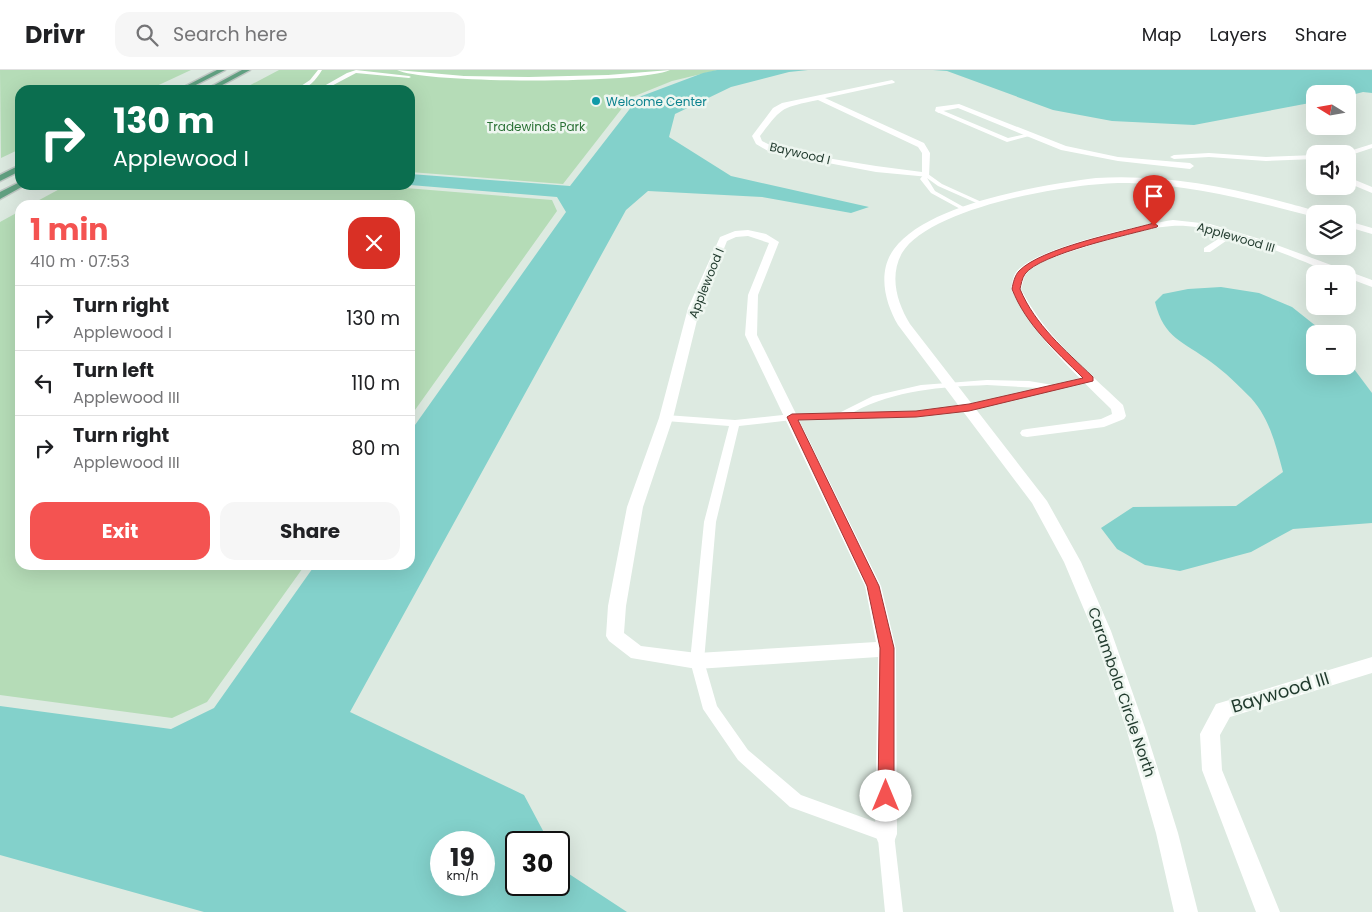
<!DOCTYPE html>
<meta charset="utf-8">
<style>
:root{--surface:#fff;--page:#f6f6f6;--text:#202124;--muted:#757577;--line:#e0e0e0;--accent:#f45351}
body{margin:0;font-family:Poppins,sans-serif;background:var(--page);color:var(--text);height:100vh;display:flex;flex-direction:column;font-size:19px;white-space:nowrap}
*{box-sizing:border-box;margin:0}
p{font-size:16px;color:var(--muted)}
.icon{flex:none;width:28px;height:28px;fill:none;stroke:currentColor;stroke-width:2;stroke-linecap:round;stroke-linejoin:round}
.map{position:relative;flex:1;overflow:hidden}
.panel{position:absolute;left:15px;top:130px;width:400px;height:370px;display:flex;flex-direction:column;background:var(--surface);border-radius:15px;box-shadow:0 5px 20px #0002}
.panel>*{flex:none}
.guide{position:absolute;left:15px;top:15px;width:400px;height:105px;border-radius:15px;box-shadow:0 5px 20px #0002;background:#0b6e4f;color:#fff;overflow:hidden}
.needle{width:32px;rotate:281deg}
.controls{position:absolute;left:1306px;top:15px;display:grid;gap:10px}
.controls a{display:grid;place-items:center;width:50px;height:50px;border-radius:10px;background:var(--surface);box-shadow:0 5px 20px #0002;font-size:25px}
.speed{position:absolute;left:430px;top:761px;display:flex;gap:10px;font-size:25px;font-weight:700;text-align:center}
.speed>*{display:grid;place-content:center;width:65px;height:65px;border-radius:50%;background:var(--surface);box-shadow:0 5px 20px #0002;line-height:1}
.speed small{font-size:12px;font-weight:400}
.speed .limit{border:2px solid #111;border-radius:8px;background:#fff;color:#111}
.pin{position:absolute;display:grid;place-items:center;width:42px;height:42px;color:#fff;margin:-51px -21px;border-radius:50% 50% 50% 0;rotate:-45deg;box-shadow:0 0 5px #0007}
.pin .icon{rotate:45deg}
.me{position:absolute;width:55px;margin:-28px;rotate:0deg;stroke-linejoin:round;filter:drop-shadow(0 0 4px #0008)}
.turn{display:flex;align-items:center;gap:18px;height:105px;padding:0 15px;font-size:22px}
.turn .icon{width:65px;height:65px;stroke-width:2.5}
.turn b{display:block;font-size:35px;line-height:42px}
.round{display:grid;place-items:center;flex:none;width:52px;height:52px;border-radius:15px;background:var(--page)}
.summary{display:flex;align-items:center;justify-content:space-between;height:85px;padding:0 15px}
h1{font-size:30px;font-weight:700;line-height:38px;color:var(--accent)}
.action{display:flex;gap:10px;margin-top:auto;padding:10px 15px}
.action a{flex:1;height:58px;border-radius:15px;background:var(--accent);color:#fff;font-size:20px;font-weight:700;line-height:58px;text-align:center}
.action a+a{background:var(--page);color:var(--text)}
ul{padding:0;list-style:none}
li{display:flex;align-items:center;gap:15px;height:65px;padding:0 15px;border-top:1px solid var(--line)}
li div{flex:1}
li b{display:block;font-size:19px}
li em{font-style:normal}
header{display:flex;align-items:center;gap:30px;box-sizing:border-box;height:70px;padding:0 25px;background:var(--surface);border-bottom:1px solid var(--line)}
header strong{font-size:24px}
nav{display:flex;gap:28px;margin-inline-start:auto;font-size:18px}
.search{width:350px;height:45px;background:var(--page);display:flex;align-items:center;gap:12px;box-sizing:border-box;padding:0 18px;border-radius:15px;color:var(--muted);font-size:19px}
.map>svg:first-child{display:block}
</style>
<header>
<strong>Drivr</strong>
<div class="search"><svg class="icon" aria-label="search" viewBox="0 0 24 24"><circle cx="10" cy="10" r="6"/><path d="M15 15l6 6"/></svg>Search here</div>
<nav><a>Map</a><a>Layers</a><a>Share</a></nav>
</header>
<div class="map">
<svg width="1372" height="842" viewBox="0 0 1372 842">
<rect width="100%" height="100%" fill="#ddeae1"/>
<path fill="#b5dcb7" d="M0,0H191L148,20H20V79L1,88Z
M279,0H718L672,11L630,28L563,114L410,102V20H241Z
M67,115H369L552,130L557,141L410,347V135H30Z
M20,141V495H305L207,632L172,648L0,625V152Z"/>
<path fill="#83d1cb" fill-rule="evenodd" d="M717,0H808L789,2L731,17L675,44L669,67L731,106L869,137L851,143L762,127L648,121L626,140L350,642L524,725L549,772H516V815H559V792L563,800L627,842H204L0,785V636L171,659L214,638L315,495H410V362L566,142L557,127L410,115V104L570,116L639,27L703,3ZM441,772H484V815H441Z
M933,0H1372V23L1363,22L1348,26V24H1315V32L1194,55L1112,51L1053,40L947,1Z
M1221,217L1259,223L1292,237L1326,264H1315V296H1348V291L1372,323V453L1293,459L1251,482L1180,501L1145,495L1117,479L1101,458L1133,437L1236,436L1283,402C1276,376 1270,349 1251,328C1239,316 1225,302 1211,292C1183,271 1164,269 1155,232L1163,224L1188,219Z"/>
<g fill="none" stroke-linecap="round" stroke-linejoin="round">
<defs>
<path id="primary" d="M217,0H225L186,20H178Z
M242,0H250L213,20H205Z
M20,95V101L0,111V105Z
M18,113L25,115L0,129V122Z"/>
</defs>
<use href="#primary" stroke="#c0c8c4" stroke-width="3"/>
<path fill="#fff" fill-rule="evenodd" d="M318,0H322C316,10 308,20 295,20L310,10Z
M356,0L409,6L411,7L409,8L356,3L324,20H317L347,3Z
M397,0L464,6L529,7L608,5L670,0C641,14 426,14 397,0Z
M939,39L1008,68L1030,63L1033,65L1007,72L937,42Z
M924,104H928L942,114L986,134L981,135L938,116L927,108L935,121L969,140L964,141L931,123L920,109Z
M1229,162L1236,164L1210,182H1204V178Z
M1089,306L1094,309L1092,311L969,340L915,347L792,350L739,356L716,452L704,591L717,636L748,680L801,725L892,758L894,764L903,842H885L878,769L790,737L738,690L703,639L690,591L704,452L729,356L666,351L661,348L666,345L735,350L792,344L839,343L873,326L921,315L987,310L1029,311L1053,315ZM987,315L1039,318L969,334L915,341L854,342C895,320 941,317 987,315Z"/>
<path fill="#fff" fill-rule="evenodd" d="M892,10L895,12L894,13L825,28L924,73L930,83L929,107L876,102L796,87L768,81L756,74L752,66L773,38L782,33ZM818,30L918,77L922,83V102L876,96L796,83L774,77L762,71L760,66C783,36 781,38 818,30Z
M959,34L1066,76L1118,87L1190,93L1194,96L1190,99L1118,91L1061,80L958,38L943,41L939,43L935,41L936,37Z
M1372,74V78L1348,86V84H1340Z
M1209,83L1266,87L1315,85V89L1266,91L1209,87L1174,89L1170,87L1174,85Z
M1348,107L1372,117V123L1348,113Z
M1096,108C1160,104 1226,116 1287,133C1297,136 1311,138 1319,144H1315V147C1252,131 1194,115 1129,113C1078,111 930,136 902,183C889,206 897,233 910,254L1047,431L1081,492L1111,561L1145,658L1178,763L1198,842H1174L1156,763L1126,658L1093,561L1064,492L1032,433L898,255C885,233 877,202 894,179C928,133 1042,115 1096,108Z
M1173,150L1210,154L1263,170L1372,210V217L1348,208V204H1335C1291,187 1218,153 1172,156C1140,158 1107,170 1076,180C1062,185 1035,191 1026,204C1023,208 1023,215 1021,219C1045,266 1085,299 1123,335L1126,346L1124,349L1104,357L1027,367L1022,366L1020,363L1022,360L1027,359L1101,349L1112,344L1111,339C1074,302 1034,267 1011,219C1012,214 1013,205 1017,201C1038,177 1140,155 1173,150Z
M1348,151L1372,158V164L1348,157Z
M748,160L766,164L779,172L758,225L757,265L881,516L896,579L897,764L894,772L886,775L878,772L875,764L878,587L697,599L631,588L609,571L606,566L608,536L627,437L659,348L688,238L720,167L735,161ZM748,166L769,173L748,225L745,265L865,516L876,572L697,583L641,576L624,563L626,536L643,437L673,348L700,238L727,171L736,167Z
M1372,587V603L1230,647L1220,665L1222,700L1280,842H1256L1202,700L1200,664L1216,634Z"/>
<use href="#primary" fill="#61a081" fill-rule="evenodd"/>
</g>
<path fill="#f45351" stroke="#9f3635" d="M1154,153L1158,156L1157,157C1131,164 1039,184 1025,204C1022,208 1021,215 1020,219C1035,255 1065,280 1093,307V311L969,341L916,347L798,350L879,516L894,578V726L892,732L886,734L880,732L878,726L880,578L867,516L787,347L792,344L916,341L969,334L1083,308C1055,280 1026,255 1012,219C1013,213 1015,205 1019,201C1041,178 1122,162 1154,153Z"/>
<circle fill="#0f9aa8" stroke="#eef6f0" stroke-width="2" cx="596" cy="31" r="5"/>
<g text-anchor="middle" dominant-baseline="central" stroke-width="5" stroke-linejoin="round" paint-order="stroke">
<g font-size="12" fill="#0d838f" stroke="#eef6f0" text-anchor="start">
<text x="606" y="31">Welcome Center</text>
</g>
<g font-size="12" fill="#297034" stroke="#eef6f0">
<text x="536" y="56">Tradewinds Park</text>
</g>
<g font-size="12" fill="#1f392c" stroke="#eef6f0">
<text transform="translate(800 83) rotate(13)">Baywood I</text>
<text transform="translate(1236 167) rotate(16)">Applewood III</text>
<text transform="translate(706 213) rotate(-68)">Applewood I</text>
</g>
<g font-size="15" fill="#1f392c" stroke="#eef6f0">
<text transform="translate(1122 622) rotate(71)">Carambola Circle North</text>
</g>
<g font-size="18" fill="#1f392c" stroke="#eef6f0">
<text transform="translate(1280 622) rotate(-17)">Baywood III</text>
</g>
</g>
</svg>
<div class="controls">
<a><svg class="needle" viewBox="-14 -14 28 28"><path d="M0-13l5 13h-10z" fill="#e53935"/><path d="M0 13l5-13h-10z" fill="#757577"/></svg></a>
<a><svg class="icon" aria-label="sound" viewBox="0 0 24 24"><path d="M4 9h4l5-4v14l-5-4H4zM17 9q2 3 0 6"/></svg></a>
<a><svg class="icon" aria-label="layers" viewBox="0 0 24 24"><path d="M12 4l9 5-9 5-9-5zM3 14l9 5 9-5"/></svg></a>
<a>+</a>
<a>−</a>
</div>
<div class="speed"><div>19<small>km/h</small></div><div class="limit">30</div></div>
<div class="pin" style="left:1154px;top:156px;background:#d93025"><svg class="icon" aria-label="arrive" viewBox="0 0 24 24"><path d="M6 21V4h12l-3 4 3 4H6"/></svg></div>
<svg class="me" style="left:886px;top:726px" viewBox="-20 -20 40 40"><circle r="19" fill="#fff"/><path d="M0-13L10 11 0 6-10 11z" fill="#f45351"/></svg>
<div class="guide">
<div class="turn"><svg class="icon" aria-label="right" viewBox="0 0 24 24"><path d="M7 20v-9h11M14 6l5 5-5 5"/></svg><div><b>130 m</b>Applewood I</div></div>
</div>
<section class="panel">
<div class="summary"><div><h1>1 min</h1><p>410 m · 07:53</p></div><a class="round" style="background:#d93025;color:#fff"><svg class="icon" aria-label="close" viewBox="0 0 24 24"><path d="M6 6l12 12M18 6L6 18"/></svg></a></div>
<ul>
<li><svg class="icon" aria-label="right" viewBox="0 0 24 24"><path d="M7 20v-9h11M14 6l5 5-5 5"/></svg><div><b>Turn right</b><p>Applewood I</p></div><em>130 m</em></li>
<li><svg class="icon" aria-label="left" viewBox="0 0 24 24"><path d="M17 20v-9H6M10 6l-5 5 5 5"/></svg><div><b>Turn left</b><p>Applewood III</p></div><em>110 m</em></li>
<li><svg class="icon" aria-label="right" viewBox="0 0 24 24"><path d="M7 20v-9h11M14 6l5 5-5 5"/></svg><div><b>Turn right</b><p>Applewood III</p></div><em>80 m</em></li>
</ul>
<div class="action"><a>Exit</a><a>Share</a></div>
</section>
</div>
